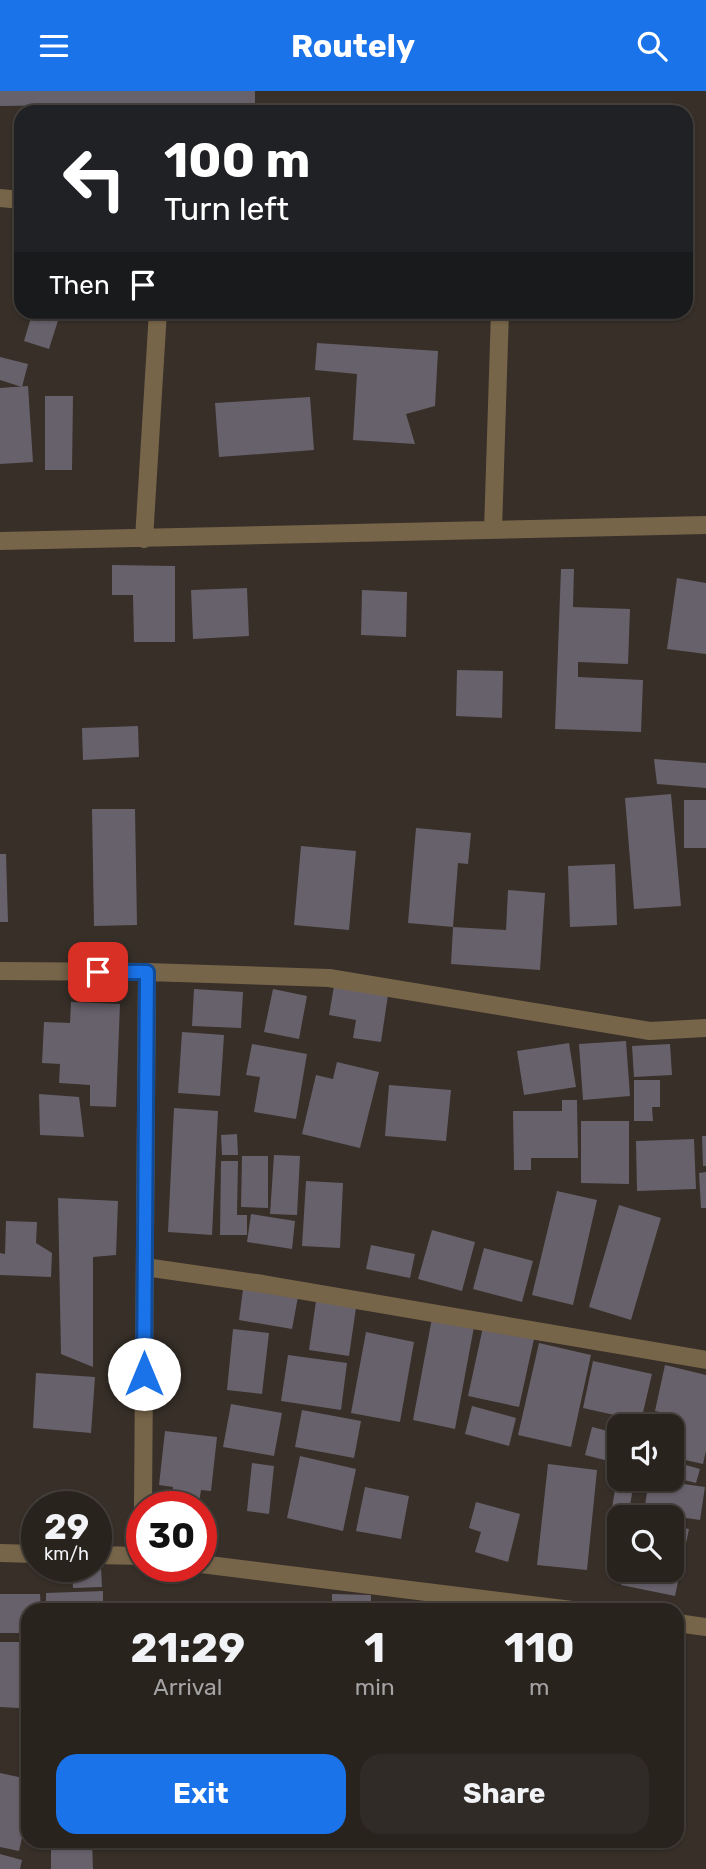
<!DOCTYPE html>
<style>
:root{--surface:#29231e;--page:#312b27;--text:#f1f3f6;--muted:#a5a4a4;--line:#45403c;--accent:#1a73e8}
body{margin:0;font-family:Rubik,sans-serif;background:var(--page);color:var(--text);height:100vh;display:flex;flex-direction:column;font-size:26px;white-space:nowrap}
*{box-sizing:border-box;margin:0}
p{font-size:23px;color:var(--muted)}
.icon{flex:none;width:38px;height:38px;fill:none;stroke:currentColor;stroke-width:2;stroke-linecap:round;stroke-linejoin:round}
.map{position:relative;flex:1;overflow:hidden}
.sheet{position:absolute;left:21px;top:1512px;width:663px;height:245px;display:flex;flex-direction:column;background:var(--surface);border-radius:21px;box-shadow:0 2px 5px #0004,0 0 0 2px var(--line)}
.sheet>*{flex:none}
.guide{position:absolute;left:14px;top:14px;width:679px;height:214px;border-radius:21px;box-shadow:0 2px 5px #0004,0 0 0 2px var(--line);background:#202124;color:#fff;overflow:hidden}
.controls{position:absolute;left:607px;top:1323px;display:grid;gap:14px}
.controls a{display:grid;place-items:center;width:77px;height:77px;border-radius:14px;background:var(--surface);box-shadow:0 2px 5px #0004,0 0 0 2px var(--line);font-size:35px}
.speed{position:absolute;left:21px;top:1400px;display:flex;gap:14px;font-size:35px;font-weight:700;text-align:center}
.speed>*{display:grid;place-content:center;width:91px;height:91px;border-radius:50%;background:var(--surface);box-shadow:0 2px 5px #0004,0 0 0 2px var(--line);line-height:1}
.speed small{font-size:18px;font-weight:400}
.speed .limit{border:10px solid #d22;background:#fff;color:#111}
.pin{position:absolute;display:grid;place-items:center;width:60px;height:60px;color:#fff;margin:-30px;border-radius:14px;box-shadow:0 4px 10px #0006}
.me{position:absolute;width:77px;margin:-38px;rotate:0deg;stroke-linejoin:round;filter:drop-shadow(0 0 5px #0008)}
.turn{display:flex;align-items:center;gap:24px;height:147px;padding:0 35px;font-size:32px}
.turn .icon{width:91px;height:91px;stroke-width:2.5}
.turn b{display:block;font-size:49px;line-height:60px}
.then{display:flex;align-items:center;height:66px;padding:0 35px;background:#0003;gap:14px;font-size:26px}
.eta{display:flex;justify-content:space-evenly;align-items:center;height:119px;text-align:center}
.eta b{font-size:42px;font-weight:700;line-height:49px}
.cta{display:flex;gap:14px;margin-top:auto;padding:14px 35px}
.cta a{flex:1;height:80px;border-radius:21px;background:var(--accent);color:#fff;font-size:28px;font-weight:700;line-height:80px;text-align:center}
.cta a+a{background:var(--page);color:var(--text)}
header{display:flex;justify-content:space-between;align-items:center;height:91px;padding:0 35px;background:var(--accent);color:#fff;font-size:32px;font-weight:700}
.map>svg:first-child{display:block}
</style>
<header><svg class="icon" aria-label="menu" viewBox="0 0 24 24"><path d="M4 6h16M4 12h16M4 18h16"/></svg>Routely<svg class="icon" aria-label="search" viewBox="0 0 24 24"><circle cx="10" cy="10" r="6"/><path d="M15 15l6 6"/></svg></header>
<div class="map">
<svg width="706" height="1778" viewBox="0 0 706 1778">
<rect width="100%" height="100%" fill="#372f28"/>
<path fill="#67616b" d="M0,0H255V14L191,12L131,13L132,21H69L68,14L0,15Z
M33,220H61L49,258L24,250Z
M317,252L438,260L435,315L406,323L415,353L353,349L357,283L315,279Z
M0,266L28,273L22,296L0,289Z
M28,295L33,371L0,373V297Z
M45,305H73L72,379H45Z
M310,306L314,359L219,366L215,312Z
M112,474L175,475V551H134L133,504H112Z
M561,478H574L573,516L630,518L628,573L578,571V586L643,589L641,641L555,638Z
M677,487L706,492V563L667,558Z
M247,497L249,545L193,548L191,499Z
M362,499L407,501L406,546L361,544Z
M457,579L503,580L502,627L456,625Z
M138,635L139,666L83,669L82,637Z
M654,668L706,672V697L657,693Z
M671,703L681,815L634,818L625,707Z
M684,709H706V757H684Z
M92,718H135L137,834L94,835Z
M416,737L471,742L468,773L458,772L453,836L408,832Z
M301,755L356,760L349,839L294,834Z
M0,763H6L8,831H0Z
M615,773L617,834L570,836L568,775Z
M508,799L545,802L540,879L451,873L453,836L506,839Z
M334,895L388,904L381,951L353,947L356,929L329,924Z
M194,898L243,901L241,937L192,935Z
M273,898L307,905L299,948L264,941Z
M71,911L120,913L116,1016L90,1015V994L59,992L60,973L42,972L44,931L70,932Z
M182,941L224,944L220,1005L178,1002Z
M626,950L630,1005L583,1009L579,953Z
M569,952L576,996L524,1004L517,960Z
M252,953L307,963L296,1028L254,1021L260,986L246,984Z
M670,953L672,984L634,986L632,955Z
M337,971L379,981L360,1057L302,1043L316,984L333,988Z
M634,989H660V1016H652L653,1030H634Z
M389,994L451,999L446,1050L385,1045Z
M39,1003L79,1006L84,1046L40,1044Z
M562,1009H577L578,1067H531V1079H514L513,1020H562Z
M174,1017L218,1020L212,1144L168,1141Z
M581,1030H629V1093L581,1092Z
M237,1043L238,1064H222L221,1044Z
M702,1045H706V1075H703Z
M694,1048L696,1098L637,1100L636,1050Z
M274,1064L300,1065L297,1124L270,1123Z
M242,1065H268V1117L241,1116Z
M221,1070H238L237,1124H247V1144H220Z
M706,1081V1117H701L699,1082Z
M306,1090L343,1092L340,1157L302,1155Z
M557,1100L597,1109L573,1214L532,1204Z
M58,1107L118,1110L116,1164L93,1166V1276L61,1263Z
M619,1114L661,1127L631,1229L589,1216Z
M251,1123L295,1130L292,1158L247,1151Z
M6,1130L37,1131L36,1152L52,1162L51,1186L0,1184V1162L5,1163Z
M432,1139L475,1151L462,1200L418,1188Z
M371,1154L415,1163L410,1187L366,1178Z
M484,1157L533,1170L522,1211L473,1198Z
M243,1198L298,1206L292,1238L239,1229Z
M316,1210L356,1217L349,1265L309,1259Z
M432,1227L474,1236L455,1338L413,1329Z
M483,1236L534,1248L519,1316L468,1305Z
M233,1238L269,1242L262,1303L227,1299Z
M366,1241L414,1251L400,1331L351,1322Z
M539,1252L591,1264L571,1356L518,1344Z
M288,1264L347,1272L341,1319L281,1310Z
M593,1270L652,1283L641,1330L583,1317Z
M665,1274L706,1284V1360L703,1373L672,1366L679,1325L655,1320Z
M36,1282L95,1286L91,1342L33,1337Z
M231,1313L282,1322L274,1365L223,1356Z
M472,1315L516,1327L509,1355L465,1343Z
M302,1319L361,1330L354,1367L295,1356Z
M645,1327L664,1332V1335H643Z
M592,1336L620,1343V1373L585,1364Z
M165,1340L217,1346L211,1400L201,1399L199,1412L172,1409L173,1396L159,1394Z
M300,1365L356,1378L343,1440L287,1427Z
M672,1370L700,1378L696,1392L672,1386Z
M252,1372L274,1375L269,1423L247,1420Z
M548,1373L597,1379L587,1479L537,1474Z
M617,1388L634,1391L628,1426H620V1458L605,1456Z
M649,1388L705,1396L700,1429L644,1421Z
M365,1396L409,1405L401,1448L356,1440Z
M476,1411L520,1423L508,1471L475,1461L481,1441L469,1437Z
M672,1435L689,1438L675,1505L621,1494L624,1479H672Z
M101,1476L102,1496L73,1497L72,1477Z
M103,1500V1519H46V1502Z
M0,1503H40L41,1519H28V1542H0Z
M332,1503L371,1504V1516H381V1519H332Z
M507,1513V1519H460V1514Z
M444,1514V1519H398L397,1516Z
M0,1551H20L19,1617L0,1616Z
M23,1613H28V1631H23Z
M0,1682L28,1688V1720L19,1760L0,1756Z
M51,1750H92L93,1778H51Z
M0,1763L22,1769L20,1778H0Z"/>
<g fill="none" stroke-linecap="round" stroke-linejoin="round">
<path stroke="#77654a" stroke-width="18" d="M0,107L21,109
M493,439L500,220
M144,448L158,220
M0,450L706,434
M0,880L147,881L329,887L650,940L706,937
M145,1176L263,1193L706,1269
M143,1416L147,881
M0,1462L37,1463
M96,1464L142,1465
M201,1473L572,1519
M677,1532L706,1536"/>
</g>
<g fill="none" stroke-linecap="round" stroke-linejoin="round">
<defs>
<path id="route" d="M98,881H147L144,1283"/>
</defs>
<use href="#route" stroke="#114b97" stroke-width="18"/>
<use href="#route" stroke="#1a73e8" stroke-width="12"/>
</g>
</svg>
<div class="controls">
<a><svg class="icon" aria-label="sound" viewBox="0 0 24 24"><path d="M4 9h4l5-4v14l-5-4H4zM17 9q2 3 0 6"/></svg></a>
<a><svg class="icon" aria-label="search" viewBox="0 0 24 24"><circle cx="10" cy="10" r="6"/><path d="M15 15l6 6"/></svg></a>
</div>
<div class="speed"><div>29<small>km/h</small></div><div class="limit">30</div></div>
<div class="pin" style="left:98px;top:881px;background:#d93025"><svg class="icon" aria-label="arrive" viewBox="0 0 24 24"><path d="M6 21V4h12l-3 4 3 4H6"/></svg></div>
<svg class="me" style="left:144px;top:1283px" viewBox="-20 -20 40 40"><circle r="19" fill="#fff"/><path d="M0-13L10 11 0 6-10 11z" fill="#1a73e8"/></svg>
<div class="guide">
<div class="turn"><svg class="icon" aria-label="left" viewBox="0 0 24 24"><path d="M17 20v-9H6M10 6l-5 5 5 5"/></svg><div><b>100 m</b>Turn left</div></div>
<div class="then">Then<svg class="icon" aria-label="arrive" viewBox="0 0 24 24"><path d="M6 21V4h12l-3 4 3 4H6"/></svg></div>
</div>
<section class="sheet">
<div class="eta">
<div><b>21:29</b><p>Arrival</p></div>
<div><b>1</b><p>min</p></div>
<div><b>110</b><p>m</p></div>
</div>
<div class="cta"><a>Exit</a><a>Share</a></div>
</section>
</div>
